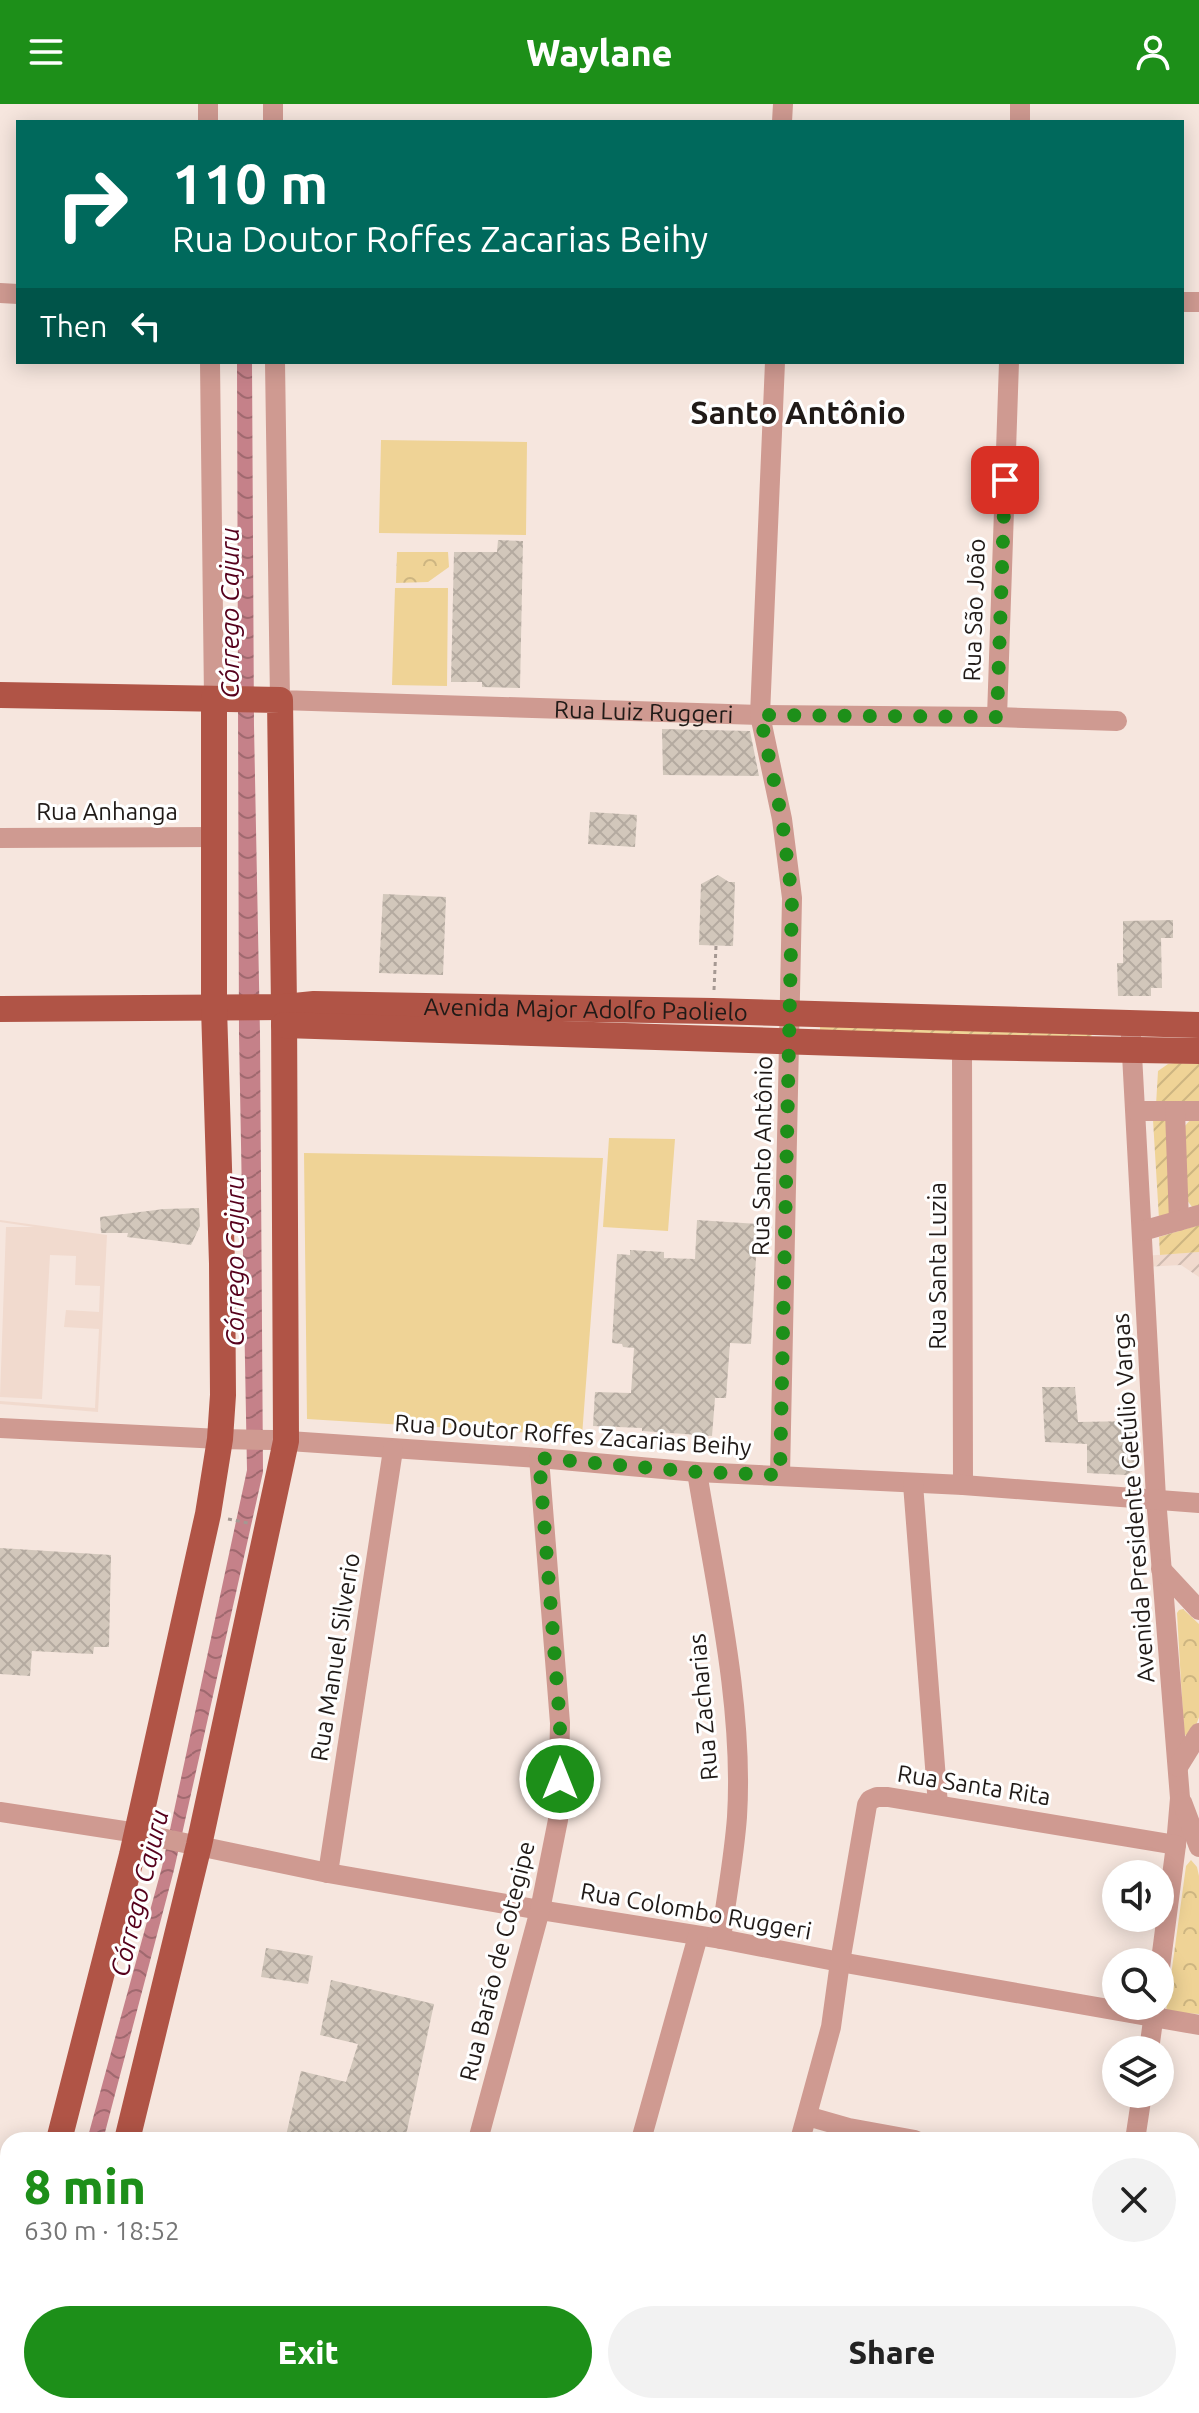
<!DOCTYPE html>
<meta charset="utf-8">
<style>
:root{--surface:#fff;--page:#f2f2f2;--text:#222;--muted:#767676;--accent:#1d8f19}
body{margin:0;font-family:Ubuntu,sans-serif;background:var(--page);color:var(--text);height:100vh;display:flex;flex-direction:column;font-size:30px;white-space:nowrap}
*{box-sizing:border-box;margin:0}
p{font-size:26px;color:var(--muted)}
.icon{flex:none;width:44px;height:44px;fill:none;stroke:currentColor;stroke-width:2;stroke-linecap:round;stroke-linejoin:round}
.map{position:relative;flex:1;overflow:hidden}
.panel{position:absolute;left:0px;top:2028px;width:1200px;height:282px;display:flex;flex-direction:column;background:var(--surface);border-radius:24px 24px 0 0;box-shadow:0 4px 20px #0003}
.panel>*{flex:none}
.top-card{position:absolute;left:16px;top:16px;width:1168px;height:244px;border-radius:0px;box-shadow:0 4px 20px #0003;background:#00695c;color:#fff;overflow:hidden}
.buttons{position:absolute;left:1102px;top:1756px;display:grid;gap:16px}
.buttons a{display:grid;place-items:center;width:72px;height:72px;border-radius:50%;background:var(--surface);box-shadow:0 4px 20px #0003;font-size:40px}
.pin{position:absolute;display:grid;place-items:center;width:68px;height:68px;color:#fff;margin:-34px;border-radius:16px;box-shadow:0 4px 12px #0006}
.me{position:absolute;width:88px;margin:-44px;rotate:0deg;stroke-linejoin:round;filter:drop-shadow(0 0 6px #0008)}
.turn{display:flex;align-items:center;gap:28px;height:168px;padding:0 24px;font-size:36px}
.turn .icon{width:104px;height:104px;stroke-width:2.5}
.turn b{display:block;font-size:56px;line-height:68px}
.then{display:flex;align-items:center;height:76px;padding:0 24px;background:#0003;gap:16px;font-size:30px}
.round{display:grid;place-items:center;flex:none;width:84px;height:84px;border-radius:42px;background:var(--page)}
.head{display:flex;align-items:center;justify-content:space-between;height:136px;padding:0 24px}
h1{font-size:48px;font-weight:800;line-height:60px;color:var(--accent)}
.button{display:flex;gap:16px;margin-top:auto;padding:16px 24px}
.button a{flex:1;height:92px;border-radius:48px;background:var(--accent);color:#fff;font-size:32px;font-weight:800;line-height:92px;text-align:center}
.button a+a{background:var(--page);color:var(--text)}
header{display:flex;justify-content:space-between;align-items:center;height:104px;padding:0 24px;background:var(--accent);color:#fff;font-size:36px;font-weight:800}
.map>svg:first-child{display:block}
</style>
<header><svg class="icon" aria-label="menu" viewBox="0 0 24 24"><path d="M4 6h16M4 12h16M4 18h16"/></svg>Waylane<svg class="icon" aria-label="person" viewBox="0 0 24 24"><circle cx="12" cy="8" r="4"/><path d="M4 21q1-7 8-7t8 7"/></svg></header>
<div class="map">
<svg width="1199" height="2309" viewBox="0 0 1199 2309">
<defs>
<pattern id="industrial-furrows" width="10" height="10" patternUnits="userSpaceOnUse" patternTransform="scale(2)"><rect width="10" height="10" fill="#f1dace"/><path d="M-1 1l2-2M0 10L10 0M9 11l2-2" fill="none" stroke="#cebab0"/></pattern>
<pattern id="park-crowns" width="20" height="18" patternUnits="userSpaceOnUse" patternTransform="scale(2)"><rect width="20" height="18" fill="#efd396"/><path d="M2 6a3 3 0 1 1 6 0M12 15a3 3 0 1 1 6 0" fill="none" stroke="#cdb581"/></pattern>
<pattern id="garden-furrows" width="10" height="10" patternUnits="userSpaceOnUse" patternTransform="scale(2)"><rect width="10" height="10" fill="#efd396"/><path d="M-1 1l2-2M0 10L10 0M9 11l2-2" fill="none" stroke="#cdb581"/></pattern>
<pattern id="water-waves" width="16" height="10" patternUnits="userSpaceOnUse" patternTransform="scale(2)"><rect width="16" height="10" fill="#c58189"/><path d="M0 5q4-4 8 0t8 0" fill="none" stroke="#a0696f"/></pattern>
<pattern id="building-cross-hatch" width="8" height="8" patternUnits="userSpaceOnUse" patternTransform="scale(2)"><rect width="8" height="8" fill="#d2c7bb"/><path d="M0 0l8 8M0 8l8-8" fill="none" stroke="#b4aaa0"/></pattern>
</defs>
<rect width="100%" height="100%" fill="#f6e6de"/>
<path fill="#f1dace" d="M0,1116L107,1131L98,1308L0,1300V1297L95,1304L99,1225L64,1223L66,1206L99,1208L100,1182L75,1181L76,1152L50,1151L42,1295L0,1293L6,1123H34L0,1118Z"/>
<path fill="url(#industrial-furrows)" d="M1199,1148V1173L1181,1161L1144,1163L1143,1152Z"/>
<path fill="#efd396" d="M381,336L527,338L526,431L379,429Z
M395,484H448L447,582L392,581Z
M609,1034L675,1035L668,1127L603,1123Z
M304,1049L603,1054L582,1332L307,1315Z"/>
<path fill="url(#park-crowns)" d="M397,448H448L449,463L428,478L396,479Z
M1183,1505L1199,1520V1613L1193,1630L1186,1632L1184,1629L1177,1509L1179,1506Z
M1191,1756L1197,1763L1199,1772V1910L1166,1908L1186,1762Z"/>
<path fill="url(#garden-furrows)" d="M820,922L1093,930L1090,933L820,927Z
M1175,959L1199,960V1001H1156L1158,967L1168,960Z
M1199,1013V1105L1193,1104L1186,1095L1184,1023L1191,1015Z
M1166,1015L1172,1110L1159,1115L1153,1016Z
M1199,1121V1148L1160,1151L1159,1133Z"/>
<path fill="url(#water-waves)" d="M237,258H252L254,622L260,930L263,1368L174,1766L103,2036H87L162,1763L247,1366L239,931Z"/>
<path fill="url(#building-cross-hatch)" d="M498,436L523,437L520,584L482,583V578H451L454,448H497Z
M662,625L750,627L759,672L663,671Z
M590,708L637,711L635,743L588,740Z
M718,771L729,778H735L733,842L699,841L701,780Z
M383,790L446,793L443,871L379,869Z
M1173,816V834H1161L1162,884H1151V892H1118L1117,859H1123V817Z
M199,1104L200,1122L191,1141L127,1133L128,1129H101L100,1113L164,1105Z
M697,1116L758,1120L751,1240L730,1239L726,1294H715L712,1332L642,1327V1324L593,1322L595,1288L631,1289L634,1244L623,1243L622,1240L612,1239L617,1150L630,1151V1146L664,1148V1154L695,1155Z
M1042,1283H1075L1078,1318L1133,1317L1136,1365L1126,1371L1087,1369V1340L1045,1338Z
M0,1444L111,1451L109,1543H94L93,1550L32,1547L30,1572L0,1570Z
M266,1844L313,1852L308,1880L261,1873Z
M331,1876L434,1900L405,2036H285L301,1967L346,1978L358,1940L320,1931Z"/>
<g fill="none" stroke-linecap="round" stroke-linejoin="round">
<path stroke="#a59892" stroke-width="3" stroke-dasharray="4 4" stroke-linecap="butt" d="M714,886L716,842
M228,1415L248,1419"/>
<g stroke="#cf9a91" stroke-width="20">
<path d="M208,0V18"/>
<path d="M273,0V18"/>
<path d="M782,18L783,0"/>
<path d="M1020,18V0"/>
<path d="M0,189L18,190"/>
<path d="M1182,198H1199"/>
<path d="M210,258L214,595"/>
<path id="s1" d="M275,258L280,596L760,611L997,613L1117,617"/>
<path d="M775,258L760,611L782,715L792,794L780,1371"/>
<path d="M997,613L1009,258"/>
<path d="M0,734L215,733"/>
<path d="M1131,932L1156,1394L1180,1694L1176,1741L1160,1864"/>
<path d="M962,943L963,1381"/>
<path d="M1136,1007H1199"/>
<path d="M1175,1007L1179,1117"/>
<path d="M1142,1127L1199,1111"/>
<path d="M0,1324L220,1335L274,1336L539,1354L697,1368L963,1381L1199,1399"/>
<path d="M697,1368C715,1479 744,1601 737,1713C734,1754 726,1795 721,1835"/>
<path d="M913,1380L938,1701"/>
<path d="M1161,1465L1199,1506"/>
<path d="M1178,1663L1199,1629"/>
<path d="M1182,1698L1199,1743"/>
<path d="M0,1708L137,1729L328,1769L540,1806L721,1835L840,1858L1199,1921"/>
<path d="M328,1769L393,1346"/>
<path d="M1149,1946L1155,1902"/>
<path d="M807,2012L849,2024L915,2036"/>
<path d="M478,2036L540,1806L558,1716L560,1619L539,1354"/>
<path d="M641,2036L698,1832"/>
<path d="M800,2036L831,1923L840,1858L867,1701L870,1696L877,1693H888L1176,1741"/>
<path d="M1135,2036L1142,1990"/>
<path d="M0,2266L8,2237"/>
<path d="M1192,2277L1199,2278"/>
<path d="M49,2309L51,2302"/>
<path d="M409,2309L411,2302"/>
<path d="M1096,2309L1097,2302"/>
</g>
<g stroke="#b05446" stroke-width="26">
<path d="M0,591L280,596L284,903L286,1337L199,1741L127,2036"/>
<path id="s2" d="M0,905L284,903L314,900L713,907L1199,921"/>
<path d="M284,921L962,943L1199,947"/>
<path d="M59,2036L132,1751L208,1410L220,1335L223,1291L222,1159L214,904V595"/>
<path d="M0,2157L8,2158"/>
</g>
</g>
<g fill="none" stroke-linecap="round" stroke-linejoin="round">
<path stroke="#1d8f19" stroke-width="14" stroke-dasharray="0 25.2" d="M560,1675V1619L539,1354L697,1368L780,1371L792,794L782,715L760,611L997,613L1005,376"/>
</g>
<g text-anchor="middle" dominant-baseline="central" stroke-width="6" stroke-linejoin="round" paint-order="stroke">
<g font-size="24" fill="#201a17" stroke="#fff">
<text transform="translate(974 506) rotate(-88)">Rua São João</text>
<text stroke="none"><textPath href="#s1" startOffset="702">Rua Luiz Ruggeri</textPath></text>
<text x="107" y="707">Rua Anhanga</text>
<text stroke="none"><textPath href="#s2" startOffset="586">Avenida Major Adolfo Paolielo</textPath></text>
<text transform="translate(762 1052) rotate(-89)">Rua Santo Antônio</text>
<text transform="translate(937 1162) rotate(-90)">Rua Santa Luzia</text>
<text transform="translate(573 1331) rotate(4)">Rua Doutor Roffes Zacarias Beihy</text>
<text transform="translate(1133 1394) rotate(-94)">Avenida Presidente Getúlio Vargas</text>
<text transform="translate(335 1553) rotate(-81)">Rua Manuel Silverio</text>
<text transform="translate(703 1603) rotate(-95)">Rua Zacharias</text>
<text transform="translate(974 1681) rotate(9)">Rua Santa Rita</text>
<text transform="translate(696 1807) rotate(10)">Rua Colombo Ruggeri</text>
<text transform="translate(497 1857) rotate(-76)">Rua Barão de Cotegipe</text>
</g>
<g font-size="26" font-style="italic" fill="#56001c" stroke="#fff">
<text transform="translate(229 509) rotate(-90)">Córrego Cajuru</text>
<text transform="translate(234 1157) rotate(-90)">Córrego Cajuru</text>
<text transform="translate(139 1789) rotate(-76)">Córrego Cajuru</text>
</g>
<g font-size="32" font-weight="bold" fill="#201a17" stroke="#fff">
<text x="798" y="308">Santo Antônio</text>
</g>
</g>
</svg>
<div class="buttons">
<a><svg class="icon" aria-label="sound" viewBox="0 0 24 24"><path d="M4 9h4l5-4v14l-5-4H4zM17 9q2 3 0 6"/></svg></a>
<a><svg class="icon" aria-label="search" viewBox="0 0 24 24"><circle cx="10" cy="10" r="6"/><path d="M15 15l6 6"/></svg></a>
<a><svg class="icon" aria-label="layers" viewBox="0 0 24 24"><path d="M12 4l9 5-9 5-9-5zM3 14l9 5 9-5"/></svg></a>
</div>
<div class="pin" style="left:1005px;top:376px;background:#d93025"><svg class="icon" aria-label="arrive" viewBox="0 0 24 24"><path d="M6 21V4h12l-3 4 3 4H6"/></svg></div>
<svg class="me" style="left:560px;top:1675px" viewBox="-20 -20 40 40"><circle r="17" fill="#1d8f19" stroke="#fff" stroke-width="3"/><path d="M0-11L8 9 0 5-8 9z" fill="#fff"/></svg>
<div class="top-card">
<div class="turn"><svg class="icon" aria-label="right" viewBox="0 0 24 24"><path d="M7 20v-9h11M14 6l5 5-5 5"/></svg><div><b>110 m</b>Rua Doutor Roffes Zacarias Beihy</div></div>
<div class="then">Then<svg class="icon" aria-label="left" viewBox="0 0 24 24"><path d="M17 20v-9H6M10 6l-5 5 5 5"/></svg></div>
</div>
<section class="panel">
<div class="head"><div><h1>8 min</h1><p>630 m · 18:52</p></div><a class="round"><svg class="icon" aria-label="close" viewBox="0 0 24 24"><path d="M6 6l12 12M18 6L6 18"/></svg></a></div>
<div class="button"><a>Exit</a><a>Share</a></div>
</section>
</div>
